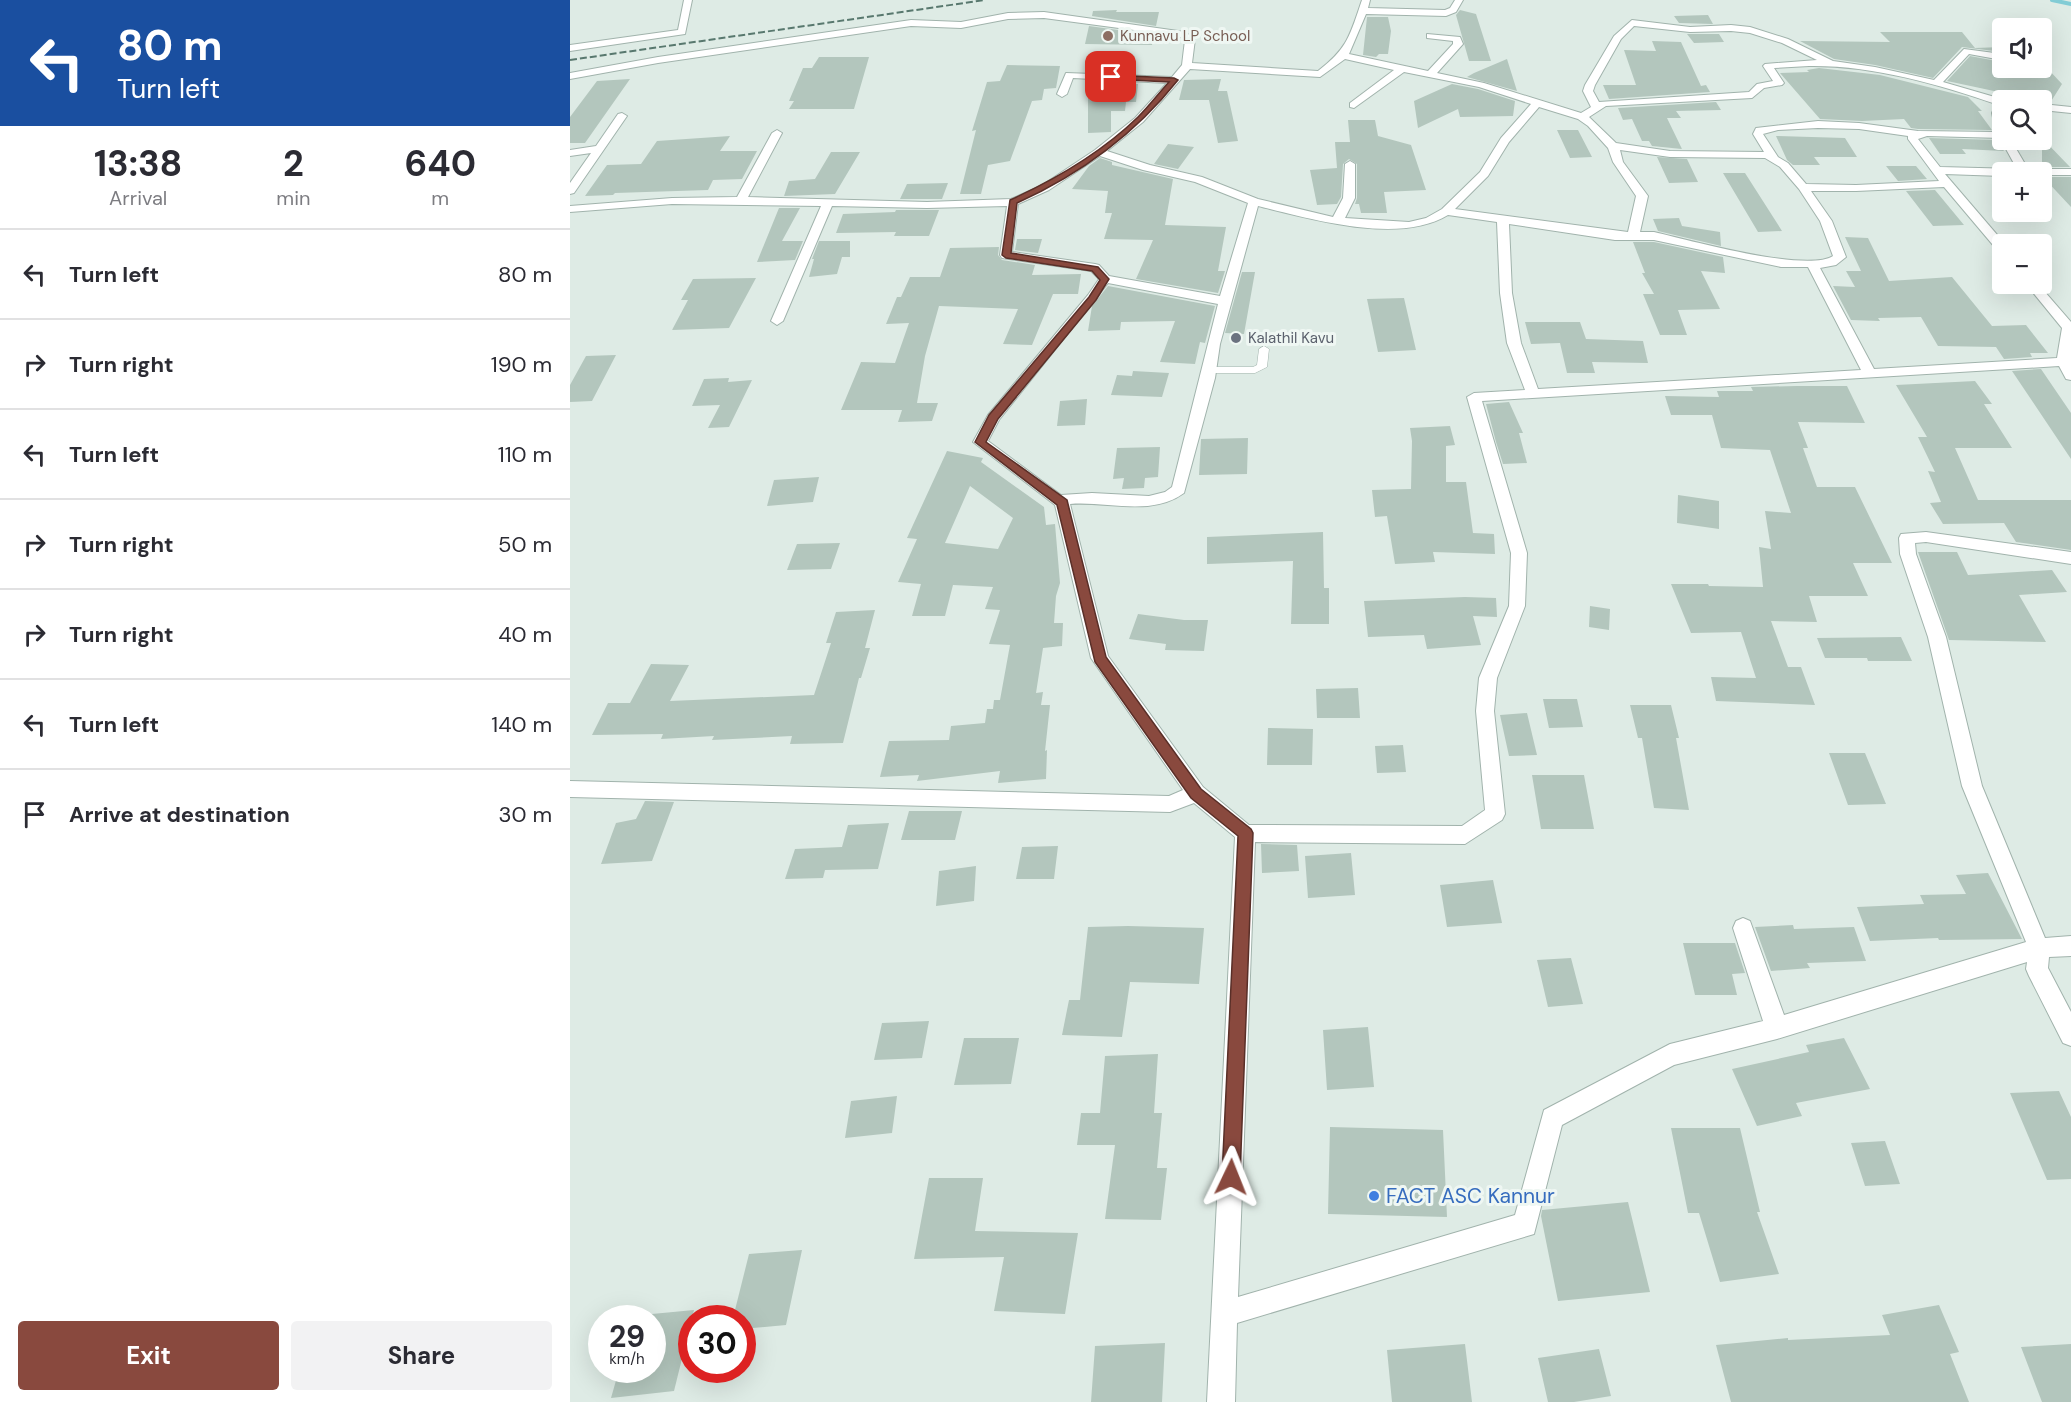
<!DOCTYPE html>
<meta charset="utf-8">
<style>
:root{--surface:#fff;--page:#f2f2f3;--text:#2b2b33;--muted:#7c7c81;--line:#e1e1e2;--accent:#89493e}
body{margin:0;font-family:"DM Sans",sans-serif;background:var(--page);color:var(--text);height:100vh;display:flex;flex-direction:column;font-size:22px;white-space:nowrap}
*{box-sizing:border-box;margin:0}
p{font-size:20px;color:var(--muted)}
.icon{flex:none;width:33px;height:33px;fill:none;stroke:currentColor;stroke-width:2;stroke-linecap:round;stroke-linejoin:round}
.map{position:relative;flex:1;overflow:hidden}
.panel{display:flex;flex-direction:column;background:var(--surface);width:570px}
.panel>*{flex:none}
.top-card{background:#1a4fa0;color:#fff;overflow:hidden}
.fabs{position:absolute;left:1422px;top:18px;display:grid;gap:12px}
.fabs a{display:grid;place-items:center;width:60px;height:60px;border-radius:6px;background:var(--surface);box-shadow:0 6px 24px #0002;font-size:30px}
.speed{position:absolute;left:18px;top:1305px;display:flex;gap:12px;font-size:30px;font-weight:700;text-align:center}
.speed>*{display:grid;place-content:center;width:78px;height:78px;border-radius:50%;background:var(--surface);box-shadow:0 6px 24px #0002;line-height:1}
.speed small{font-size:15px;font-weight:400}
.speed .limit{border:9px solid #d22;background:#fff;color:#111}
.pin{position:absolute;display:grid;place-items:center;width:51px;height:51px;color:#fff;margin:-26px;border-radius:12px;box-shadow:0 3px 9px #0006}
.me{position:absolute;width:66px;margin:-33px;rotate:2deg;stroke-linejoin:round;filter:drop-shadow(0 0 4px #0008)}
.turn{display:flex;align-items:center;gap:21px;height:126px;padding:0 18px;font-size:27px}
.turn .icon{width:78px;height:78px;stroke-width:2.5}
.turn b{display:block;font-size:42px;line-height:51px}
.eta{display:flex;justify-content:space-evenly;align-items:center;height:102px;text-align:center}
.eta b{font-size:36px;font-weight:700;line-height:42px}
.cta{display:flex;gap:12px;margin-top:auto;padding:12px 18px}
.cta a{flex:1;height:69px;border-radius:6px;background:var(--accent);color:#fff;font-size:24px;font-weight:700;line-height:69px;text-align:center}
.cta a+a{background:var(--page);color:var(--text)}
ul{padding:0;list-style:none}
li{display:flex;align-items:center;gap:18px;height:90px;padding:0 18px;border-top:2px solid var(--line)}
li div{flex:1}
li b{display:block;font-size:22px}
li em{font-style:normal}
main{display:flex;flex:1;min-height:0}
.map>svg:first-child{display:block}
</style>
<main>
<section class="panel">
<div class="top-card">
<div class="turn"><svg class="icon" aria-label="left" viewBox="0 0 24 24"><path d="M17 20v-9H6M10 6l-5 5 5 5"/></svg><div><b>80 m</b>Turn left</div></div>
</div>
<div class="eta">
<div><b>13:38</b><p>Arrival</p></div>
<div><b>2</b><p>min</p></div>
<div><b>640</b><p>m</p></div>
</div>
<ul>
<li><svg class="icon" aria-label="left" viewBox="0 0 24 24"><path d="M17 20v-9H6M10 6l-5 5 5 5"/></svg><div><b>Turn left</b></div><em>80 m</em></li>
<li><svg class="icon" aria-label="right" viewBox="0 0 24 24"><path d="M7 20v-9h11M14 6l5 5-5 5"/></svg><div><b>Turn right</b></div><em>190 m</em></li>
<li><svg class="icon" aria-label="left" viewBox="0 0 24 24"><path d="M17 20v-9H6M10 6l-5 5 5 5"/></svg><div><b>Turn left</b></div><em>110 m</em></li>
<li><svg class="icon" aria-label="right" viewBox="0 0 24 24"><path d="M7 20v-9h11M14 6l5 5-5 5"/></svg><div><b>Turn right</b></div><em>50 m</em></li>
<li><svg class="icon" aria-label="right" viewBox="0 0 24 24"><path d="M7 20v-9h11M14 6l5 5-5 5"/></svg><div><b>Turn right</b></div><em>40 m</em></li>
<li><svg class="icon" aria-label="left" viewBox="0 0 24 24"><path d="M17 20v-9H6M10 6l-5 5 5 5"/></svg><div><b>Turn left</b></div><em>140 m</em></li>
<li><svg class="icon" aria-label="arrive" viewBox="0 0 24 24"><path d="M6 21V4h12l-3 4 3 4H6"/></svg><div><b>Arrive at destination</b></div><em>30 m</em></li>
</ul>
<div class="cta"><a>Exit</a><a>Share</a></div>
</section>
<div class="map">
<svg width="1501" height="1402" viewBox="0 0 1501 1402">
<rect width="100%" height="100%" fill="#deebe5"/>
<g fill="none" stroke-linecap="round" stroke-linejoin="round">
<path stroke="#82ccd5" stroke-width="4" d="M1482,0L1501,4"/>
</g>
<path fill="#b3c6bd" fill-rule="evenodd" d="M547,10L546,12H589L586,26L522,16L523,11Z
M890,10L906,14L921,61H899L886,15Z
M1138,15L1143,24L1109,23L1104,16Z
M797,17H818L821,31L818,54H809L806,57L793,55Z
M519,26L584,35L582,45L515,44Z
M1310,32H1392L1405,48L1432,47V52L1392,47L1363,78L1305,65L1264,59L1230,41L1320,42Z
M1117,34H1149L1154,42L1124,43Z
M1082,41L1111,42L1131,86L1136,85L1140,92L1039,99L1033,85H1066L1054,50L1086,51Z
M1400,56L1432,62V68L1478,69L1492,84L1480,103L1377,81Z
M249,57H299L284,109H219L224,101H219L233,68H242Z
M937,59L947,91L897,77L904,73Z
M437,65L490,66L486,88L474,89L472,100L462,101L440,161L418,165L411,194H390L406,130L402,131L417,82L430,81Z
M1249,68L1310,75L1398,97L1412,111H1408L1422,130L1348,129L1341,128L1334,119L1292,121L1250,119L1210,73L1239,72L1237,70Z
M60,79L15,143H0V117L27,81Z
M651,79L648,91H657L668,141L648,143L639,100H609L614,80Z
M541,82L568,84L566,102H556L555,111H541V132L518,133V87L541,85Z
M882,84L908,89L945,101L943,116L890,117L888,109L848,128L844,101Z
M1146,102L1151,110L1106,111L1111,118H1097L1112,149L1082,146L1079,141H1072L1062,119L1053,120L1048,108Z
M778,120H805L808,136L841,145L856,190L814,192L817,213H791L789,204H785L787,198V164L779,159L773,164L771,197L767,204L747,205L740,170L767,168L765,142H780Z
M987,130H1008L1022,157L1000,158Z
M160,136L150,151H187L172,179L143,180L138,190L45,193L43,195L15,196L37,165L71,164L87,141Z
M1206,136L1275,138L1287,157H1244L1250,165H1223L1217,160Z
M1359,138L1429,140L1434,151L1392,149L1396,154H1370Z
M1472,138L1500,167H1472Z
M598,144L624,147L608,169L584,164Z
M261,152H290L265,194L214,196L219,181L245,179Z
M1087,157L1117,159L1128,182L1099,183Z
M530,158L542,162V165L603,179L595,225L656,227L648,271H655L648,293L566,279L583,240L534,239L542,213H535L538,191L502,189L519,166Z
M1316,166H1346L1357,179L1328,181Z
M1153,173H1175L1212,231L1188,232Z
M1473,177H1501V207Z
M378,183L372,199H330L337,184Z
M1365,190L1394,225L1363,226L1336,191Z
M209,208H230L212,241H233L225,260L187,262Z
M326,210H369L359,236H324L326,232L266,233L273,214L325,212Z
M1109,218L1112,226L1150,232L1151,246L1088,231L1083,219Z
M1275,237L1298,238L1319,281L1382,277L1422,326L1456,325L1478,353H1460L1462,357L1434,359L1426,347L1368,346L1351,317L1308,318L1310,321L1281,320L1263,286L1285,287L1276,271H1291Z
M447,239H472L468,253L445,250Z
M249,241H280V257H272L267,274L239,277L244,259H242Z
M1063,242H1084L1153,257L1155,273L1131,271L1150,309L1108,310L1117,335H1090L1073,294H1084L1072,273H1075Z
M429,247L428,255L432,260L465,265L462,275L511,274L508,294H483L462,345L433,344L448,309L369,306L355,356L347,403H368L362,421L328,422L332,410H271L291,362L325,363L339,323L316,324L327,297H331L340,277H370L380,248Z
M672,272H685L674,334L655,333Z
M186,278L159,328L102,330L118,300H111L123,279Z
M538,286L645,306L635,343L630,342L625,364L590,362L605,321L551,322L550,330L518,331L522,306Z
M834,298L846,350L808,352L797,299Z
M955,322H1010L1016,339L1073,341L1078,363L1022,362L1025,373H997L990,343L961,344Z
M46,355L22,401L0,402V385L16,356Z
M1471,369L1501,413V459L1442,371Z
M563,371L599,373L592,397L541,395L547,375L562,376Z
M159,378L158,382L182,380L159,427L138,428L150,405L122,406L134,379Z
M1405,381L1422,404H1414L1442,448H1385L1408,500H1501V550L1446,542L1434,523L1373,524L1360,503L1371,502L1358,471L1365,472L1348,437H1357L1326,385Z
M1227,386H1277L1295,423L1228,422L1238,448H1233L1247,487H1285L1322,563H1283L1298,596H1239L1247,622L1201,621L1218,667H1231L1245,705L1146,701L1141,677L1186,678L1171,632L1121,633L1101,584H1138L1139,586L1193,587L1189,547L1201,549L1195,511L1221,513L1200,450L1151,448L1142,415H1101L1095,396L1149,397L1147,391H1183L1181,387Z
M517,399L515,425L487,426L490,401Z
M939,402L953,433H949L957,463L933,464L926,442L916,404Z
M880,426L885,445L876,446V482H896L903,533L924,534L925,554L863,552L865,562L825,564L817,516L805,517L802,490L841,489L842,441L840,428Z
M678,438L677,474L629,475L631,439Z
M590,447L588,477L575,478L574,488L552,489L554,478L543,479L547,448Z
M377,451L413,458L411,462L474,507L476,525L485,524L490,583L486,596L484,623H493L492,646L473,648L466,693L473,692L471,705H480L475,751L477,750L476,779L428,783L430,771L347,781L349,775L310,777L319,741L379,740L381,726L415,723L417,709H423L424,700H430L440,645L419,644L430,610L415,609L423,587L383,585L375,616H342L351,584L328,582L347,539L337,538ZM400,486L443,518L428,549L375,543Z
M249,477L243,502L197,506L204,480Z
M1108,495L1149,501V529L1107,523Z
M753,532L754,588H759V624H721L723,561L637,564V537Z
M270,543L261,569L217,570L227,544Z
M1348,552H1387L1398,575L1482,570L1497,592L1449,595L1476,642L1379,640Z
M895,597L926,598L927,617L903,616L911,645L857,649L854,635L798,637L794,601Z
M1020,606L1040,609L1039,630L1019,627Z
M305,610L295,648H300L291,678H289L273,743L220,744L222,736L142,740L144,736L91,739L93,734L22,735L38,703H60L81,664L119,665L100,701L244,695L261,643H256L266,612Z
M568,614L614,620H638L634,651L595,650L596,644L559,639Z
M1331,637L1342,661H1298L1297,658H1255L1247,638Z
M788,688L790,718H747L746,689Z
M973,699H1007L1013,727L979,728Z
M1060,705H1101L1109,738H1106L1119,810L1084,808L1072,738H1068Z
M957,713L967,755L939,756L930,715Z
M698,728L743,729L742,765H697Z
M833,745L836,772L807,773L805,746Z
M1259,753H1295L1316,804L1278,805Z
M962,775H1014L1024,829H971Z
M75,801L104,802L82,861L31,864L46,823L66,819Z
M339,811H392L385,840H331Z
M319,823L308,869L255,870L253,878L215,879L225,849L272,847L278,825Z
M691,844L727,845L729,871L692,873Z
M488,846L484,879H446L452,847Z
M781,853L785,895L738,898L735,856Z
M406,866L404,901L366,906L369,871Z
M1418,873L1452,939L1369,940L1368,938L1300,941L1287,907L1354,904L1350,895L1396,894L1386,875Z
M923,880L932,923L877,927L870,885Z
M1223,925L1224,929L1284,927L1296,961L1237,963L1240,968L1201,971L1185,927Z
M558,926L634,928L629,984L560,982L552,1037L492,1035L499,1000H510L518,927Z
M1113,943H1165L1175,973L1162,974L1167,995H1125Z
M1001,958L1013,1004L978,1007L967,960Z
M359,1021L352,1058L304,1060L312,1023Z
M798,1027L804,1087L757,1090L753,1030Z
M394,1038H449L441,1084L384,1085Z
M1274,1038L1300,1089L1226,1103L1232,1116L1187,1126L1162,1069L1239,1052L1236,1045Z
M588,1054L584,1113H592L587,1168H597L591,1220L535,1219L545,1145H507L511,1113H530L535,1056Z
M1489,1091L1501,1117V1179L1477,1180L1440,1093Z
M327,1096L322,1133L275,1138L281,1101Z
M760,1127L873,1130L877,1217L758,1214Z
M1101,1128H1170L1190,1212H1187L1209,1274L1150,1282L1129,1213H1118Z
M1315,1141L1330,1184L1295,1186L1281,1143Z
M359,1178H413L405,1231L508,1233L495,1314L424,1311L434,1257L344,1259Z
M1058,1202L1080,1292L988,1301L971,1216L972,1210Z
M232,1250L216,1325L172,1329V1318H163L179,1254Z
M1369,1305L1389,1352L1380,1354L1399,1402H1161L1146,1345L1218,1338V1340L1320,1335L1312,1315Z
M124,1310L104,1391L41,1398L49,1370H82V1314Z
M595,1343L592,1402H521L525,1346Z
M895,1344L902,1402H822L817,1350Z
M1501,1344V1402H1472L1451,1347Z
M1029,1349L1041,1396L1004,1402H978L968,1358Z"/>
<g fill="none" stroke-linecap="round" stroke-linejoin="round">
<defs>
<path id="service" d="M694,346L699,349L697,367L685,373H639L634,370L639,367H683L687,365L689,349Z"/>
<path id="minor" d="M114,0H122L115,34L0,51V45L108,30Z
M792,0H800L798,8L875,10L880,8L885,0H893L886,12L876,16L796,14L779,54L858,71L883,44V41L857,38V34L890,37L893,44L867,73L914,83L1011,113L1021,107L1013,91L1015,85L1044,36L1062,20L1120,27L1161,25L1180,27L1218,39L1263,61L1305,67L1364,80L1394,49L1432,54V60L1399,54L1373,82L1435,100H1432V140H1441L1458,169H1501V175H1472V172H1432V176L1375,174L1435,244H1432V252L1428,251L1374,187L1286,191H1241L1262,221L1276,257L1266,265L1250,268L1304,369L1487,358L1492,328L1456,284H1468L1501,322V380L1496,379L1489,366L912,401L957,553L955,606L927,678L924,711L935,814L932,820L895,844L685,842L668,1297L945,1215L974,1110L1100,1044L1193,1021L1163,928L1166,921L1173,918L1180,921L1214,1015L1456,942L1392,786L1358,637L1330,554L1329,538L1331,534L1356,532L1501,552V564L1356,542L1345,543L1346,554L1376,637L1412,786L1475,938L1501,936V956L1479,957L1478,968L1501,1012V1046L1493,1043L1459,976L1456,969L1457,962L1207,1039L1104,1065L992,1125L964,1234L667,1323L665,1402H637L665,837L624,803L600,812L0,797V781L599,796L613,790L521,658L485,505L403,442L418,415L518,295L529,279L521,271L432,258L430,255L437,206L357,208L262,206L213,321L207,325L201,321L251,206L102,204L0,212V206L102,198L167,197L202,133L207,130L212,133L178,197L357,202L441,199L471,186L525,150L565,118L597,83L503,78L497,94L492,97L487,94L496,73L602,77L612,65L615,40L609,36L474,18L438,19L391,28L341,26L88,63L0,79V73L88,57L341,20L391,22L438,13L474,12L615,32L625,39L622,63L748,71C778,48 780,35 792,0ZM1064,26L1120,32L1161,31L1180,33L1212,43L1247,60L1195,64L1193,66L1203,81L1187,84L1179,92L1029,102L1023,91L1025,85L1051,39ZM775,59L824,70L780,103V107L784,108L834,72L909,87L961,104L931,138L910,172L872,209L856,218L839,222L775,218L785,198V164L780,161L775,164L773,198L763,217L688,199L632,177L580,165L537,151L573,122L620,69L750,77ZM1239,66C1302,65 1367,84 1426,104L1422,113L1426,132L1348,131L1289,123L1248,121L1186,128L1183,134L1194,152L1100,151L1046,143L1019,117L1036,106L1182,98L1194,88L1212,85L1214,83L1204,68ZM969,107L1008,119L1018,126L1038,148L1043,162L1066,196L1058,232L885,209L918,176L939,142ZM1248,128L1289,129L1338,136V139L1369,181L1286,185L1236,184L1218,163L1208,157L1193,134L1208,130ZM1357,136L1432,138L1431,140L1447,169L1370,167L1348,139ZM1050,150L1100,157L1195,158L1210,167L1229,189L1250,221L1263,256C1236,273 1119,240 1084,232H1070L1078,196L1053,162ZM530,156L573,170L625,182L678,203L650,296L539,276L529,265L525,264L442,252L448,204L479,190ZM688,206C741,219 829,245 878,215L927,222L930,293L937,343L955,390L904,393L897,397L941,553L939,606L909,678L906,711L915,810L892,826L679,825L633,787L538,656L500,504C538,501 581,517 614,493L645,378L650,344ZM939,224L1045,240H1084L1211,267H1238L1291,370L968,389L951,343L942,293ZM538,283L648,304L602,487L595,492L579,496L522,493L491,495L418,441L429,420Z
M1472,104L1501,107V113L1472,110Z
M52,113L57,116L4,193L0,194V183L21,153L0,156V150L26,146L48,114Z"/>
</defs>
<use href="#service" stroke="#a1b3ac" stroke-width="1"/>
<use href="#minor" stroke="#a1b3ac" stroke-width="2"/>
<use href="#service" fill="#fff" fill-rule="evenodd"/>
<use href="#minor" fill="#fff" fill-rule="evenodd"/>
<path stroke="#58786e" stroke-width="2" stroke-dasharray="7 3" stroke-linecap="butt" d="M0,60L415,0"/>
</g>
<path fill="#89493e" stroke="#592f28" stroke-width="1.5" d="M539,75L604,78L608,80C565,134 509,175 447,203L441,253L528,267L539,279L526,300L428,419L416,442L497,500L536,657L631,789L681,829L683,833L670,1177L667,1183L661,1186L654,1183L652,1177L668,836L621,798L525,662L487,505L405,442L419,415L519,297L530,280L522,271L436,258L432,255L440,200C484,180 532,152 568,117C579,106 588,94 599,82L541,79Z"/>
<circle fill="#8d6e63" stroke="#eff7f3" stroke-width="2" cx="538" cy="36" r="6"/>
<circle fill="#6b7280" stroke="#eff7f3" stroke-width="2" cx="666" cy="338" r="6"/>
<circle fill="#3f7fe0" stroke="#eff7f3" stroke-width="2" cx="804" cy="1196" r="6"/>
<g text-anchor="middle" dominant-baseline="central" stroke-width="6" stroke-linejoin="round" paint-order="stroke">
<g font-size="15" fill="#785e54" stroke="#eff7f3" text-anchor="start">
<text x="550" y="36">Kunnavu LP School</text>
</g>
<g font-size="15" fill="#5b616d" stroke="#eff7f3" text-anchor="start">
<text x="678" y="338">Kalathil Kavu</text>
</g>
<g font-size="21" fill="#366cbe" stroke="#eff7f3" text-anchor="start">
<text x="816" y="1196">FACT ASC Kannur</text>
</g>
</g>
</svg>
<div class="fabs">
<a><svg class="icon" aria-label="sound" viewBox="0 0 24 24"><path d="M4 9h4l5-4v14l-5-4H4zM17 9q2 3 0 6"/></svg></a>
<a><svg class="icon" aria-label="search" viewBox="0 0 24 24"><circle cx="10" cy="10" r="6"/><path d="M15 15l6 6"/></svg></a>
<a>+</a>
<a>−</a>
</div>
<div class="speed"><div>29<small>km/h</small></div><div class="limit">30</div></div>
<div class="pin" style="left:541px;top:77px;background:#d93025"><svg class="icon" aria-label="arrive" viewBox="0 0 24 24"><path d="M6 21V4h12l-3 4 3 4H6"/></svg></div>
<svg class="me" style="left:661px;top:1177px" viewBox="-20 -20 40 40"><path d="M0-17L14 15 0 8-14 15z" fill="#89493e" stroke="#fff" stroke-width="4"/></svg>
</div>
</main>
